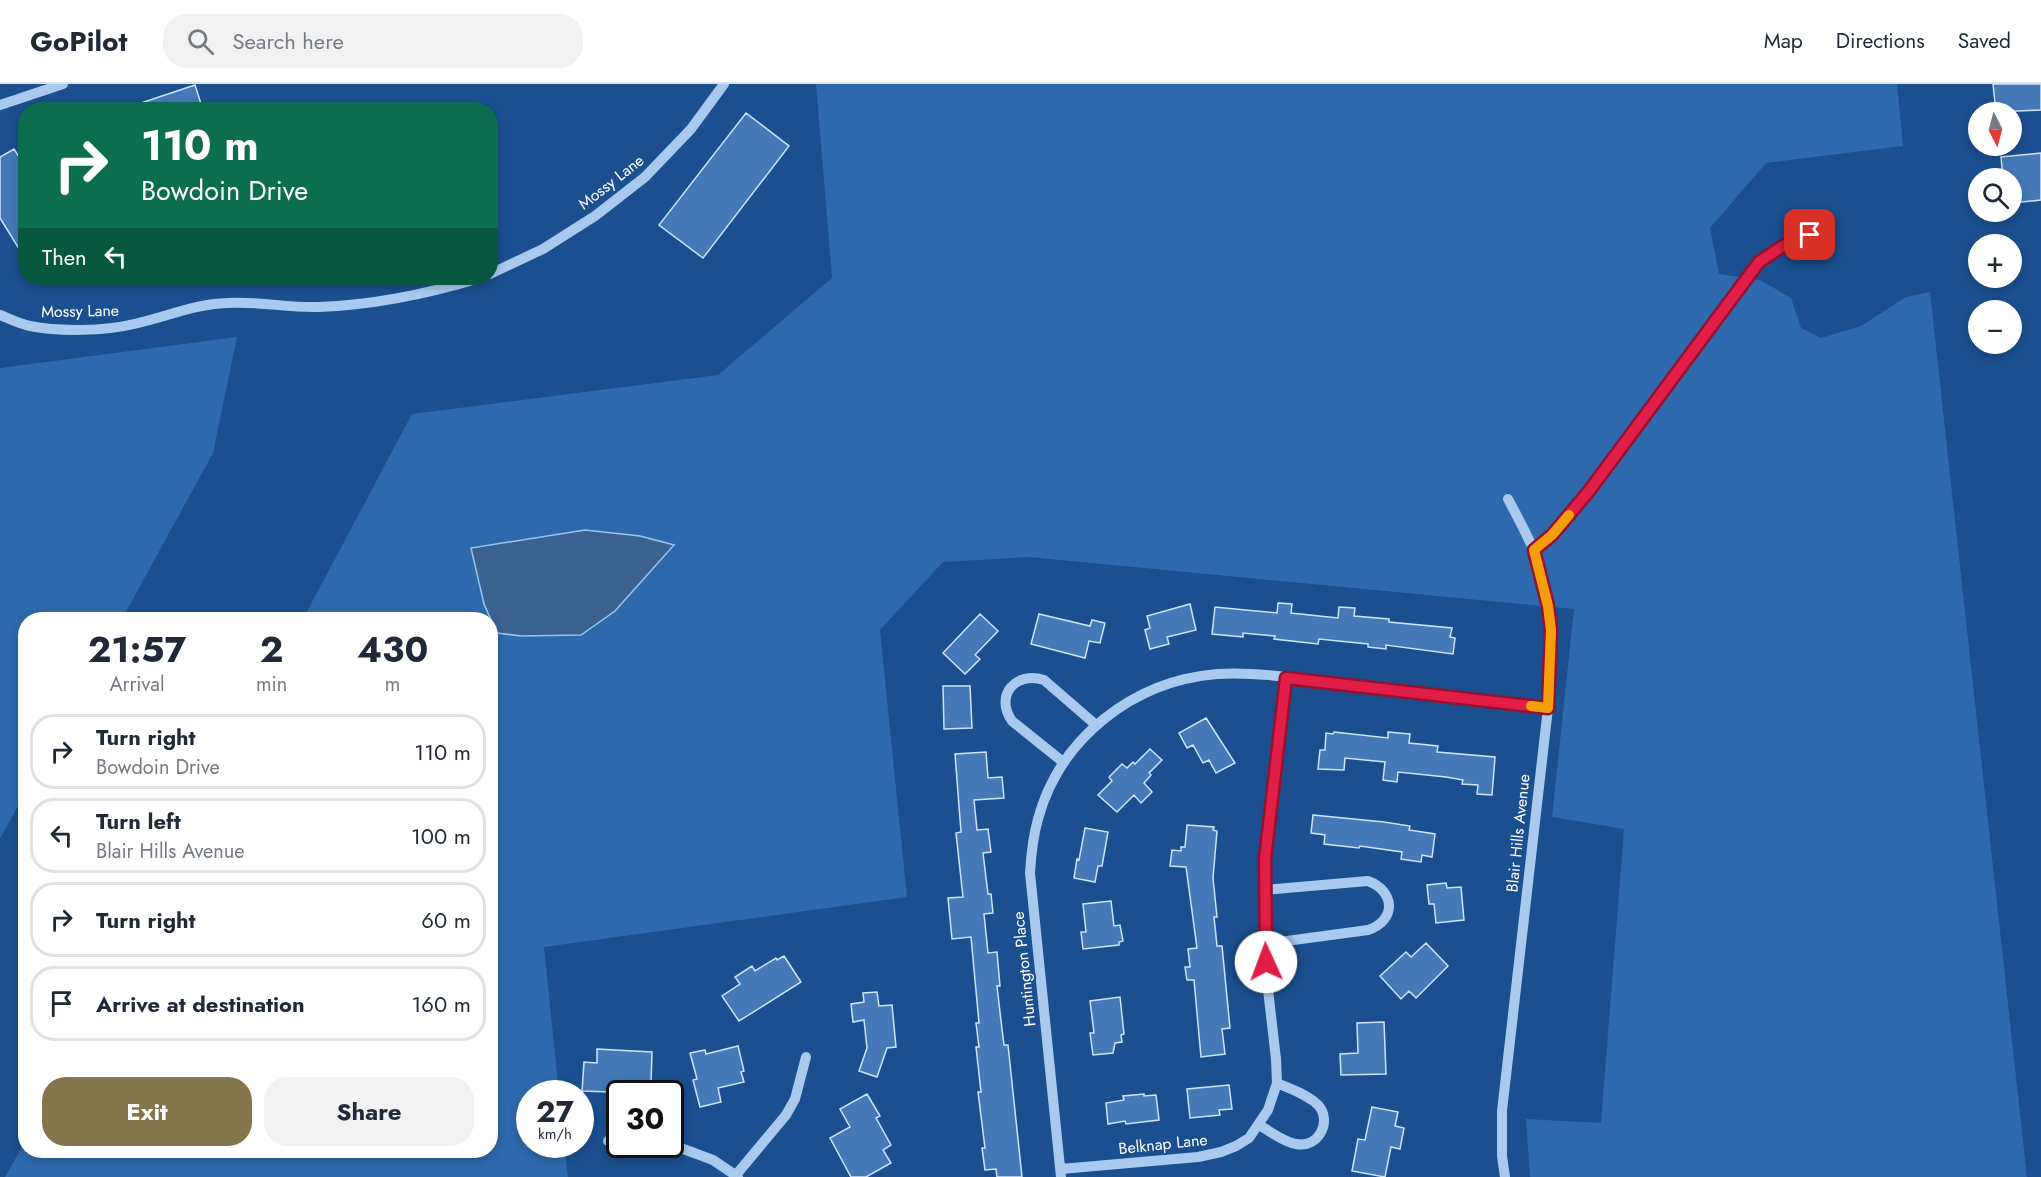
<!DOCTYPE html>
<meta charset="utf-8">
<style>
:root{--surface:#fff;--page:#f2f2f3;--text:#1f2937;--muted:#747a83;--line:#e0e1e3;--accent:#84754c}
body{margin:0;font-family:Jost,sans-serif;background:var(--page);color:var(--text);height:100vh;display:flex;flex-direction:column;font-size:22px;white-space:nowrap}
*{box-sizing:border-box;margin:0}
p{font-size:20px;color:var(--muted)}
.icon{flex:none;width:33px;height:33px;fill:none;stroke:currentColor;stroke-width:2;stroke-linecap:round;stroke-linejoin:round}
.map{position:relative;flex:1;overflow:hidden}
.sheet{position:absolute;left:18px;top:528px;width:480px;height:546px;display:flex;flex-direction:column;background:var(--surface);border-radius:24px;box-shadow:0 3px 9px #0003}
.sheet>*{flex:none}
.guide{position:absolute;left:18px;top:18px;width:480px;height:183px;border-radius:24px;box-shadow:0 3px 9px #0003;background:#0b6e4f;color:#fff;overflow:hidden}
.needle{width:39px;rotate:174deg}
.buttons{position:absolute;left:1968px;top:18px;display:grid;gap:12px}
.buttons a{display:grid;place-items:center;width:54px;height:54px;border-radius:50%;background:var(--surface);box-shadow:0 3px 9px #0003;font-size:30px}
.speed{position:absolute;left:516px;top:996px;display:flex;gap:12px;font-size:30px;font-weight:700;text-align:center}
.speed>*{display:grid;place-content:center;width:78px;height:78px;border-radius:50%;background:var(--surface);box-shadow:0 3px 9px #0003;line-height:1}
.speed small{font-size:15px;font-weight:400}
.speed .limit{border:3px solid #111;border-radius:9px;background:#fff;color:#111}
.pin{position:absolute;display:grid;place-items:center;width:51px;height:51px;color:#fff;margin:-26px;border-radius:12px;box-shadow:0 3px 9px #0006}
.me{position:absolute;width:66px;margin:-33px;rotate:358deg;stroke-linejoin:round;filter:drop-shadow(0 0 4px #0008)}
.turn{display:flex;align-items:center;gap:21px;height:126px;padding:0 24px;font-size:27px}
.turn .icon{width:78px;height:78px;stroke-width:2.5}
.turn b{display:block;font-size:42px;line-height:51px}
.then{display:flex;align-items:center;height:57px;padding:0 24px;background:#0003;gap:12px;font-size:22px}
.eta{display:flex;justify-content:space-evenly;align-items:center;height:102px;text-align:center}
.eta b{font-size:36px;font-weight:700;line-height:42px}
.primary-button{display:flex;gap:12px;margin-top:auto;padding:12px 24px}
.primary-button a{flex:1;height:69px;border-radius:24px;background:var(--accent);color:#fff;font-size:24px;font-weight:700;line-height:69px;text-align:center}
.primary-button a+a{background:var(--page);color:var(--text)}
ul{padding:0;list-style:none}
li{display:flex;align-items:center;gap:18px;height:75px;margin:0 12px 9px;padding:0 12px;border:3px solid var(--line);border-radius:24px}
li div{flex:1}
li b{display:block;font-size:22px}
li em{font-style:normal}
header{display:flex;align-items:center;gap:36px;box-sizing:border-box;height:84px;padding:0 30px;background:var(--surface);border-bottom:2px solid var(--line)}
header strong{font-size:28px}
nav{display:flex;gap:33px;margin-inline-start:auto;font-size:21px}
.search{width:420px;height:54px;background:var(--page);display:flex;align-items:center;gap:15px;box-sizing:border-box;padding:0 21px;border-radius:24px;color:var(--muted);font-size:22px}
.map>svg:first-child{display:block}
</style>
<header>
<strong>GoPilot</strong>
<div class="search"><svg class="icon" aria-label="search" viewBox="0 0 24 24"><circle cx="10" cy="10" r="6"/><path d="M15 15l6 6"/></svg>Search here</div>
<nav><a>Map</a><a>Directions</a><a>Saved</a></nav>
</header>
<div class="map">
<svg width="2041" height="1093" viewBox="0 0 2041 1093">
<rect width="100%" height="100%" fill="#1b4f8f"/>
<path fill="#2e69ad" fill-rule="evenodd" d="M816,0H1897L1903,62L1766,79L1710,144L1719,190L1760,196L1791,214L1801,244L1821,254L1861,242L1906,213L1930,208L2027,1093H1530L1526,1035L1601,1039L1624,745L1552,733L1574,525L1029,473L943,478L880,546L907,813L544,863L559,1009L530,1010V1060L564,1061L568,1093H5L25,1058L26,1066H490V536L303,535L412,330L718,291L832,194ZM585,446L640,452L674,461L581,551L521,552L498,549L484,520L471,464Z
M237,253L213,369L122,535L26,536L25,709L0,755V284Z"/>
<path fill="#3c6290" stroke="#9cc4f0" stroke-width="1.5" d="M585,446L640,452L674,461L615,527L581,551L521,552L497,549L484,520L471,464Z"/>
<path fill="#4478b7" stroke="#cfe3fa" stroke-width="1.5" d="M1993,0H2041V26L1996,28Z
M195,1L203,26H130L129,23Z
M746,29L789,62L703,174L659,141Z
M14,65L26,84V176L0,134V73Z
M2041,69V116L2012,119V94H2003L2001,73Z
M1278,519L1292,520L1291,529L1338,534L1339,523L1355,524L1354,532L1389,535V538L1452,544L1450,553L1455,554L1453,570L1386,561V565L1368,563V560L1319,555L1318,560L1274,555L1275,552L1243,549V553L1212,550L1215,523L1277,529Z
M1190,520L1196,546L1167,553L1169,560L1150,565L1145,546L1150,544L1147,532Z
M980,530L998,547L975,571L980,575L965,590L943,569Z
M1039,530L1090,542L1092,536L1105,539L1100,559L1089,557L1085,574L1031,560Z
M943,602H970L972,644L944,645Z
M1206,634L1235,679L1216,689L1209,676L1203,679L1193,661L1187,664L1179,649Z
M1334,648L1388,654V648L1410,650L1409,659L1438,662L1437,668L1495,673L1492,711L1477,710L1478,701L1462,700L1463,696L1446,693L1398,688L1397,698L1383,696L1385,678L1345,674L1344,686L1318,685L1320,666H1325L1326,649L1333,650Z
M1150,665L1162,676L1149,689L1151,691L1144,699L1152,708L1141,719L1134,711L1117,728L1098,711L1112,697L1109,693L1122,680L1127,684L1133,678L1135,680Z
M986,668L988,694L1002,693L1004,714L974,716L977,746L988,745L991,768L983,769L988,810H991L993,829L984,830L988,869L997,868L1000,902H997L1001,937L1004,961H1008L1022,1093H997L996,1085L985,1086L982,1064H985L978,1008H981L976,963H979L976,939H979L971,853L952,855L948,814L963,813L956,749L961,748L955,670Z
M1313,731L1384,738L1410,742L1409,746L1435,750L1432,773L1422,771L1421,778L1401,775L1402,768L1360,762L1359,764L1324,760L1325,751L1311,749Z
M1187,741L1214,743L1213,746L1217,747L1213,794L1217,833H1214L1217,862H1222L1230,944L1222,945L1225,970L1201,973L1194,896H1187L1185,883H1190L1188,865L1197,864L1186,783L1170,782L1172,766L1181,767V763H1185Z
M1085,744L1108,748L1102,782H1098L1095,798L1074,794L1077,775L1079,776Z
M1446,799L1447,804L1461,803L1464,836L1436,839L1434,820H1429L1427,801Z
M1111,817L1114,842L1120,841L1123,857L1119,858V861L1083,865L1081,848H1086L1083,820Z
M1426,859L1448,882L1416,914L1409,907L1401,915L1380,892L1406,868L1411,873Z
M784,872L801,898L739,937L722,912L740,900L735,893L752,882L755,887L776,874L777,876Z
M877,908L879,922L892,921L896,963L887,964L877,993L859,987L867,964L864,936L853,938L851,920L864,918L863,909Z
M1120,913L1124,950L1121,951L1122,958L1115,959L1113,969L1093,971L1090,949H1094L1090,917Z
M1384,938L1386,990L1341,991L1340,970L1358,969L1357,939Z
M738,962L744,987L741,988L744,998L718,1004L721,1018L700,1023L693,996L697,995L690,969L705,966L706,970Z
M597,965L652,968L651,999L634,998V1003L610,1002V1008L582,1007L584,978L597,979Z
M1229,1001L1232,1025L1219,1026L1220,1031L1190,1034L1187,1005Z
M867,1010L880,1032L876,1034L891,1061L883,1066L891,1079L866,1093H851L830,1054L850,1043L840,1025Z
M1144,1010V1012L1156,1011L1159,1036L1126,1040L1125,1037L1108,1040L1106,1019L1124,1016L1123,1012Z
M1372,1023L1398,1028L1395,1042L1404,1044L1400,1065L1391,1063L1385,1093L1352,1087L1358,1055L1365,1056Z"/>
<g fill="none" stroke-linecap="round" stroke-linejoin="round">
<path stroke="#a9c9ee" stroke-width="10" d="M0,21L63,0
M490,190L543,165L595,132L645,93L691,45L724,0
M0,231C10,235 20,240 30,242C60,248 105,247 134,240C166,233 195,220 227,219C258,217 288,224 319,223C374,221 427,210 480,194
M1534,466L1552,451L1589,407L1759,178L1783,161L1810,151
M1063,678L1012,637C994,611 1016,587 1044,596L1096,641
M1265,860L1368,846C1397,836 1395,807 1368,797L1265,806
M1259,1041C1270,1047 1283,1058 1296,1060C1318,1065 1333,1037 1318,1021C1307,1010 1290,1005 1277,999
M608,1057L620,1056
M670,1060L713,1076L738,1093
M1061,1085L1198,1073L1221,1068L1236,1062L1249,1054L1268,1026L1277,999L1276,975L1267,897L1265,860V775L1286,594
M736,1091L786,1031L795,1015L806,973
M1061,1093L1030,789C1031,771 1033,753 1038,735C1060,654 1133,597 1217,590C1262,587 1313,597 1358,602C1421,609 1484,616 1548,624
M1505,1093L1502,1072V1027L1548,624C1551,570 1555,515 1533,465C1526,448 1517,432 1508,415"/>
</g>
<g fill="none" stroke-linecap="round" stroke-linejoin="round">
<defs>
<path id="route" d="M1266,878L1265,775L1286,594L1548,624L1551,546L1548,522L1534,466L1552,451L1589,407L1759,178L1783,162L1810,151"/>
</defs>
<use href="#route" stroke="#92132f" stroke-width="15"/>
<use href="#route" stroke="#e11d48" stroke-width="10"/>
<path stroke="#f59e0b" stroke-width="10" d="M1531,622L1548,624L1551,546L1548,522L1534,466L1552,451L1569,431"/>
</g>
<g text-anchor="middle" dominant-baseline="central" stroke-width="4.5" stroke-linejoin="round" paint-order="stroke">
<g font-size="16" fill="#fff" stroke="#1b4f8f">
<text transform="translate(611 98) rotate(-38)">Mossy Lane</text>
<text transform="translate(80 227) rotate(-1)">Mossy Lane</text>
<text transform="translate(1518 749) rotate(-84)">Blair Hills Avenue</text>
<text transform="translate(1024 885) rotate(-96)">Huntington Place</text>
<text transform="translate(1163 1060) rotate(-6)">Belknap Lane</text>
</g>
</g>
</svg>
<div class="buttons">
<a><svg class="needle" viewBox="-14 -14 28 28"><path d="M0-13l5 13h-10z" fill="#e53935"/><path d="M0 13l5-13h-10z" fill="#747a83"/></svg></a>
<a><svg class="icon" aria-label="search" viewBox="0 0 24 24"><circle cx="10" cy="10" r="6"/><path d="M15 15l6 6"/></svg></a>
<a>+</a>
<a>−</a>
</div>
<div class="speed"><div>27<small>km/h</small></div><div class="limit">30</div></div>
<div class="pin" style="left:1810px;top:151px;background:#d93025"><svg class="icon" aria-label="arrive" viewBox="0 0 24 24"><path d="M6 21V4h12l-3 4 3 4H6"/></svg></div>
<svg class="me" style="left:1266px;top:878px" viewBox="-20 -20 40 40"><circle r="19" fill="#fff"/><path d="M0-13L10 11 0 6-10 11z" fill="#e11d48"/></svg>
<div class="guide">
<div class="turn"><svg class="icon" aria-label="right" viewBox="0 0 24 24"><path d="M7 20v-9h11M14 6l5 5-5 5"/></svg><div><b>110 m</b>Bowdoin Drive</div></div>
<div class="then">Then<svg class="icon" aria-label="left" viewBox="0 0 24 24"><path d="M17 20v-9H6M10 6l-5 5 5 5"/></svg></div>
</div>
<section class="sheet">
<div class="eta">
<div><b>21:57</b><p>Arrival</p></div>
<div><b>2</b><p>min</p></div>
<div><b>430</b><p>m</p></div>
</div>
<ul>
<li><svg class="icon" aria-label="right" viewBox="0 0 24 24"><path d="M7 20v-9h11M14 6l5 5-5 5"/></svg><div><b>Turn right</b><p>Bowdoin Drive</p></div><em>110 m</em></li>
<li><svg class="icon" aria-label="left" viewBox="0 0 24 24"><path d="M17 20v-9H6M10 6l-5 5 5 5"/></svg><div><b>Turn left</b><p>Blair Hills Avenue</p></div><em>100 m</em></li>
<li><svg class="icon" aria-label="right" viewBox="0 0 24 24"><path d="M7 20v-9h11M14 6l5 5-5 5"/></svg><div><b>Turn right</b></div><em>60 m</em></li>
<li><svg class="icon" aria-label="arrive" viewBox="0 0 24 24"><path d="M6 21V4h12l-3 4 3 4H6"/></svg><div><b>Arrive at destination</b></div><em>160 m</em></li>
</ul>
<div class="primary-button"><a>Exit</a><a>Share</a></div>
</section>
</div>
